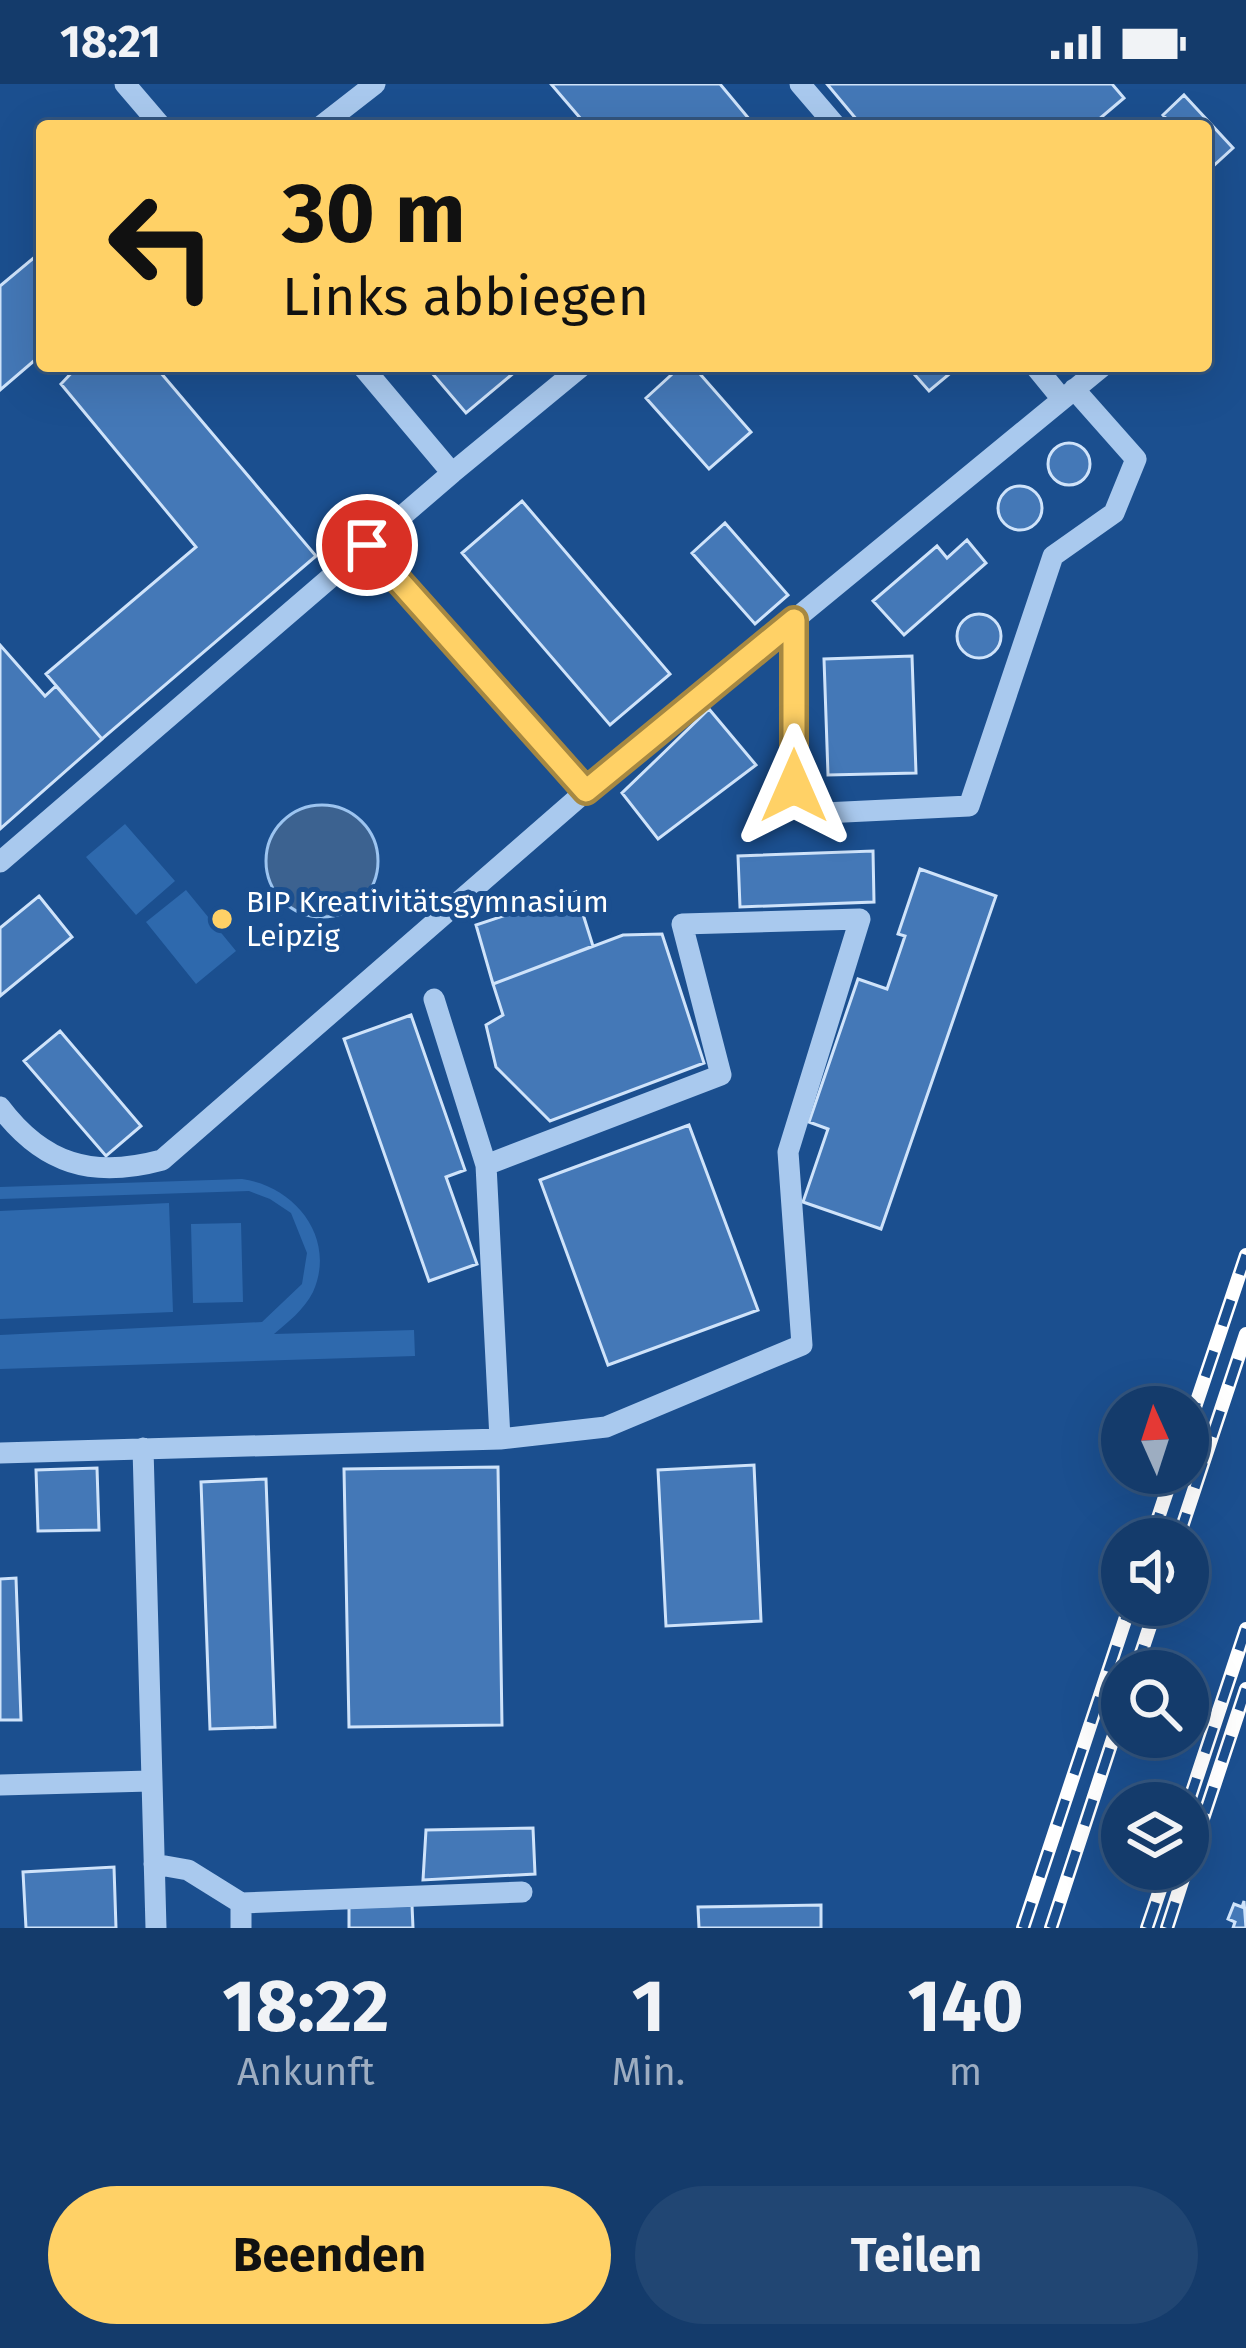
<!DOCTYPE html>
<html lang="de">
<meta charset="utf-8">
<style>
:root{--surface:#143b6b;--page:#214673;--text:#f1f3f6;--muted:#9dadc1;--line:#33557e;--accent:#ffd166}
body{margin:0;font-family:"Fira Sans",sans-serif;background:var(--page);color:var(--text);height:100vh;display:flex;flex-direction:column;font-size:45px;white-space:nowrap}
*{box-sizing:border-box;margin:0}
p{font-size:39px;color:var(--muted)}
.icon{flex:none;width:66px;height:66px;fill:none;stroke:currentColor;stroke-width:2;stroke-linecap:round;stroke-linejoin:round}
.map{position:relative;height:1844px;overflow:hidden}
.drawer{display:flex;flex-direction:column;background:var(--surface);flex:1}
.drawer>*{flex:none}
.hud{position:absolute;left:36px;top:36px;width:1176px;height:252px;border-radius:12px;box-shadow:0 12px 48px #0002,0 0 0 3px var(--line);background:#ffd166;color:#111;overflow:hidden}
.needle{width:78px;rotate:357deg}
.fabs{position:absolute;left:1101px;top:1302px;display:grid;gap:24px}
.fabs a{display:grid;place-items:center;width:108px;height:108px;border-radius:50%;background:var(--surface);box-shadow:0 12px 48px #0002,0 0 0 3px var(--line);font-size:60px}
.pin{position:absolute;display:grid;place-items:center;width:102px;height:102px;color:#fff;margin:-51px;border:6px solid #fff;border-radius:50%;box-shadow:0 3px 12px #0007}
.me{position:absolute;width:132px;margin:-66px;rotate:0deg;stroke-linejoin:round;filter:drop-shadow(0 0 9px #0008)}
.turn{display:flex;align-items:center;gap:42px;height:252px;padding:0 48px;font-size:54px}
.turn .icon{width:156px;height:156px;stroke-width:2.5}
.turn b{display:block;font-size:84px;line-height:102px}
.eta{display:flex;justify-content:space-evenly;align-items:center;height:204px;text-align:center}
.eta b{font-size:72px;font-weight:700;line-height:84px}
.button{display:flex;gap:24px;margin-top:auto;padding:24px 48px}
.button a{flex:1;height:138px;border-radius:72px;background:var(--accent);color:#111;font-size:48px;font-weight:700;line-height:138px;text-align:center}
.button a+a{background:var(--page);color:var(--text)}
.status{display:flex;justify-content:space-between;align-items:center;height:84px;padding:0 60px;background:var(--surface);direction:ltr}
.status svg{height:33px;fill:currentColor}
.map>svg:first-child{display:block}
</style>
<div class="status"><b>18:21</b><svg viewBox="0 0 49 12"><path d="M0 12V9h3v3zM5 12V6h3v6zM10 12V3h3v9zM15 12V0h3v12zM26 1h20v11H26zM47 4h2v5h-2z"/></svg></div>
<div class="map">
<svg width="1246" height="1844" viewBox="0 0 1246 1844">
<rect width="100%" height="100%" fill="#1b4f8f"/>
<path fill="#2e69ad" d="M125,740L175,797L136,831L86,773Z
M186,806L236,867L196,900L146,838Z
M242,1095C295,1102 337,1154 313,1208C304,1226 287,1239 274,1250L414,1246L415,1272L0,1285V1251L262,1238L302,1200L307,1169L291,1129L270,1115L249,1107L0,1115V1103Z
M169,1119L173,1228L0,1235V1127Z
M241,1139L243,1218L193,1219L191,1140Z"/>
<path fill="#3c6290" stroke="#9cc4f0" stroke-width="3" d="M266 777a56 56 0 1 1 112 0a56 56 0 1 1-112 0Z"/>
<path fill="#4478b7" stroke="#cfe3fa" stroke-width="3" d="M551,0H720L755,42H587Z
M827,0H1112L1124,14L1091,42H862Z
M1184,11L1233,64L1211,84L1206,78V42H1173L1163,31Z
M42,167V270L0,306V202Z
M78,282H155L316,472L102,655L46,590L196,463L61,300Z
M426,282H522L466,329Z
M681,282H693L751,348L709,385L646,314Z
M907,282H959L929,307Z
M1048 380a21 21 0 1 1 42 0a21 21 0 1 1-42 0Z
M998 424a22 22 0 1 1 44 0a22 22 0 1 1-44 0Z
M522,417L670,590L610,641L462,469Z
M725,439L788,511L755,540L692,469Z
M967,456L986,479L904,551L873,517L937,462L947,474Z
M957 552a22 22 0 1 1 44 0a22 22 0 1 1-44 0Z
M0,561L45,612L56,602L102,655L0,745Z
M912,572L916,689L828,691L824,575Z
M709,625L756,681L658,755L622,709Z
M873,767L874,818L740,823L738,772Z
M920,785L996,812L881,1145L803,1118L828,1045L809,1038L858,895L887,905L905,852L898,850Z
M576,808L593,862L493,900L476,841Z
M39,812L72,853L0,912V844Z
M662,850L704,979L550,1037L496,983L486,941L503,931L493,900L623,851Z
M411,931L465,1086L446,1093L477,1180L429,1197L344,955Z
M60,947L141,1042L106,1072L24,977Z
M689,1041L758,1226L608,1281L540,1096Z
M754,1381L761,1537L666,1542L658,1386Z
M498,1383L502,1641L349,1643L344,1385Z
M97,1384L99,1446L38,1447L36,1386Z
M266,1395L275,1643L210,1645L201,1398Z
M16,1494L21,1636H0V1495Z
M533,1744L535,1790L423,1796L426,1746Z
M114,1783L116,1844H26L23,1788Z
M1244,1817L1246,1844H1233L1235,1838L1228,1835L1234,1820L1242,1823Z
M412,1821L413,1844H349V1823Z
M821,1821V1844H699L698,1823Z"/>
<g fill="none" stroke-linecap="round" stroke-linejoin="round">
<path stroke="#a9c9ee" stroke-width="21" d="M125,0L161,42
M800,0L836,42
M321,42L375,0
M1035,282L1062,315
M452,389L582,282
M794,536V702L824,729L969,722L1053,472L1114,429L1136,375L1074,305
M586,707L1103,282
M0,778L452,389L362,282
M434,915L486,1081
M0,1023C43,1080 92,1095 162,1076L586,707L367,461
M143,1364L156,1844
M0,1369L500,1355L606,1343L802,1261L788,1068L860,835L682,840L721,991L486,1081L500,1355
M0,1701L150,1697
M154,1780L188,1786L241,1819V1844
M241,1819L522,1808"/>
<defs>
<path id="rail" d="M1188,1344L1246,1171
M1151,1455L1173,1389
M1178,1455L1246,1250
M1135,1587L1157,1521
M1188,1720L1246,1545
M1188,1780L1246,1605
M1023,1844L1130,1521
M1051,1844L1122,1627
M1147,1844L1167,1785
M1167,1844L1186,1785"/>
</defs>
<use href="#rail" stroke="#fff" stroke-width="14"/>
<use href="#rail" stroke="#1b4f8f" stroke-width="9" stroke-dasharray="27" stroke-linecap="butt"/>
</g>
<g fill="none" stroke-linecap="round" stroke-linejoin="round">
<defs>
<path id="route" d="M367,461L586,707L794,536V702"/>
</defs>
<use href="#route" stroke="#a68842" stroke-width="30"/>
<use href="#route" stroke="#ffd166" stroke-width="21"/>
</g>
<circle fill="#ffd166" stroke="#1b4f8f" stroke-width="4.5" cx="222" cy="835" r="12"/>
<g text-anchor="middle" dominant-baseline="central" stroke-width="10" stroke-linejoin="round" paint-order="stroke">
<g font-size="30" fill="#fff" stroke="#1b4f8f" text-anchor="start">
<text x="246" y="818">BIP Kreativitätsgymnasium<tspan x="246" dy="34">Leipzig</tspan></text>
</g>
</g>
</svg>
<div class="fabs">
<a><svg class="needle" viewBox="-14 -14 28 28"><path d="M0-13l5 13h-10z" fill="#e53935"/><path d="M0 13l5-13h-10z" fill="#9dadc1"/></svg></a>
<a><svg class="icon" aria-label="sound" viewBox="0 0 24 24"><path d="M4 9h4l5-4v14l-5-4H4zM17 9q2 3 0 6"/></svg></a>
<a><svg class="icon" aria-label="search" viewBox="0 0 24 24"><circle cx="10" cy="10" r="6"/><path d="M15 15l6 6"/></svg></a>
<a><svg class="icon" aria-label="layers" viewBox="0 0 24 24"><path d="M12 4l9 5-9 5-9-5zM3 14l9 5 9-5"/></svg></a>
</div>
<div class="pin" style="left:367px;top:461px;background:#d93025"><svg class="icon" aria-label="arrive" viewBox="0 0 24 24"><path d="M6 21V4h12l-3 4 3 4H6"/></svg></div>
<svg class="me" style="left:794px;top:702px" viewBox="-20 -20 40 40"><path d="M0-17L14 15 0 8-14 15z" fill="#ffd166" stroke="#fff" stroke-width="4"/></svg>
<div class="hud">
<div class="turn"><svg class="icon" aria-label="left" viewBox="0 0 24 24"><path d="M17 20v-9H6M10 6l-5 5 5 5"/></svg><div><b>30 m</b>Links abbiegen</div></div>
</div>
</div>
<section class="drawer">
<div class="eta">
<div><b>18:22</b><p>Ankunft</p></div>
<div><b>1</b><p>Min.</p></div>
<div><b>140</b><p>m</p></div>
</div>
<div class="button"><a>Beenden</a><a>Teilen</a></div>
</section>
